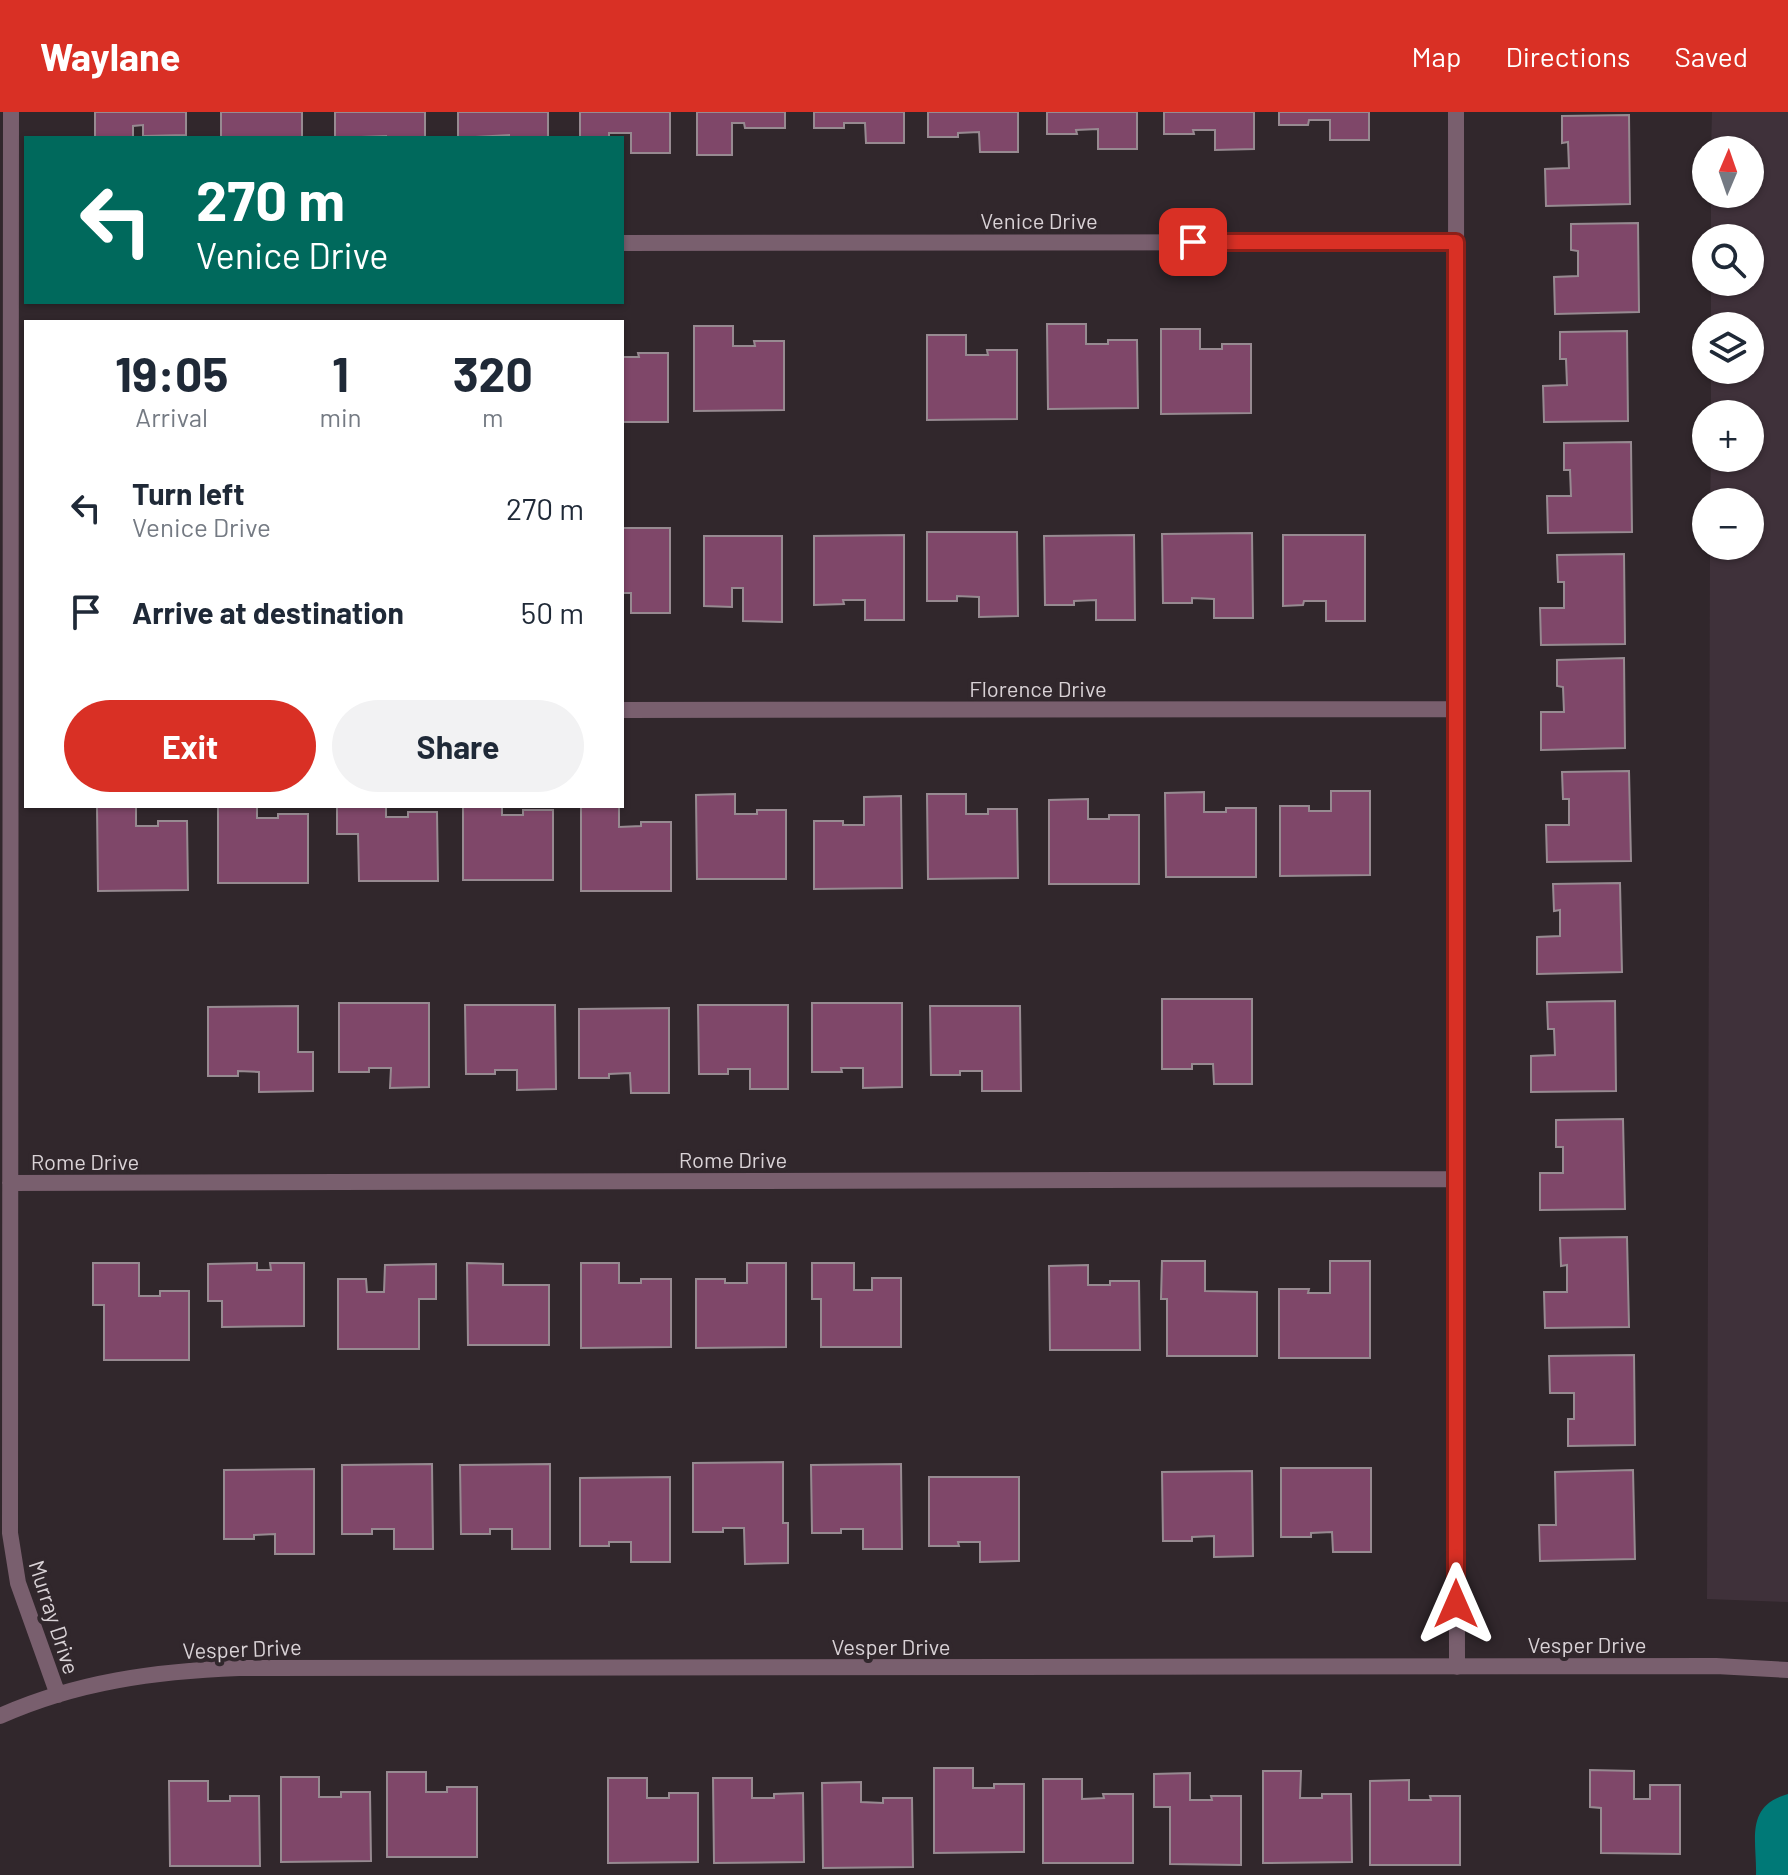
<!DOCTYPE html>
<meta charset="utf-8">
<style>
:root{--surface:#fff;--page:#f2f2f3;--text:#1f2937;--muted:#747a83;--accent:#d93025}
body{margin:0;font-family:Barlow,sans-serif;background:var(--page);color:var(--text);height:100vh;display:flex;flex-direction:column;font-size:30px;white-space:nowrap}
*{box-sizing:border-box;margin:0}
p{font-size:26px;color:var(--muted)}
.icon{flex:none;width:44px;height:44px;fill:none;stroke:currentColor;stroke-width:2;stroke-linecap:round;stroke-linejoin:round}
.map{position:relative;flex:1;overflow:hidden}
.side{position:absolute;left:24px;top:208px;width:600px;height:488px;display:flex;flex-direction:column;background:var(--surface);border-radius:0px;box-shadow:0 2px 6px #0004}
.side>*{flex:none}
.top-card{position:absolute;left:24px;top:24px;width:600px;height:168px;border-radius:0px;box-shadow:0 2px 6px #0004;background:#00695c;color:#fff;overflow:hidden}
.needle{width:52px;rotate:2deg}
.tools{position:absolute;left:1692px;top:24px;display:grid;gap:16px}
.tools a{display:grid;place-items:center;width:72px;height:72px;border-radius:50%;background:var(--surface);box-shadow:0 2px 6px #0004;font-size:40px}
.pin{position:absolute;display:grid;place-items:center;width:68px;height:68px;color:#fff;margin:-34px;border-radius:16px;box-shadow:0 4px 12px #0006}
.me{position:absolute;width:88px;margin:-44px;rotate:0deg;stroke-linejoin:round;filter:drop-shadow(0 0 6px #0008)}
.turn{display:flex;align-items:center;gap:28px;height:168px;padding:0 40px;font-size:36px}
.turn .icon{width:104px;height:104px;stroke-width:2.5}
.turn b{display:block;font-size:56px;line-height:68px}
.eta{display:flex;justify-content:space-evenly;align-items:center;height:136px;text-align:center}
.eta b{font-size:48px;font-weight:700;line-height:56px}
.cta{display:flex;gap:16px;margin-top:auto;padding:16px 40px}
.cta a{flex:1;height:92px;border-radius:48px;background:var(--accent);color:#fff;font-size:32px;font-weight:700;line-height:92px;text-align:center}
.cta a+a{background:var(--page);color:var(--text)}
ul{padding:0;list-style:none}
li{display:flex;align-items:center;gap:24px;height:104px;padding:0 40px}
li div{flex:1}
li b{display:block;font-size:30px}
li em{font-style:normal}
header{display:flex;align-items:center;gap:48px;box-sizing:border-box;height:112px;padding:0 40px;background:var(--accent);color:#fff}
header strong{font-size:38px}
nav{display:flex;gap:44px;margin-inline-start:auto;font-size:28px}
.map>svg:first-child{display:block}
</style>
<header>
<strong>Waylane</strong>
<nav><a>Map</a><a>Directions</a><a>Saved</a></nav>
</header>
<div class="map">
<svg width="1788" height="1763" viewBox="0 0 1788 1763">
<rect width="100%" height="100%" fill="#31272c"/>
<path fill="#3f313a" d="M1712,0H1788V1490L1707,1487L1710,434H1750V390H1710L1711,346H1750V302H1711V258H1750V214H1711V170H1750V126H1711V82H1750V38H1711Z"/>
<path fill="#007977" d="M1788,1682V1763H1756C1757,1729 1744,1694 1788,1682Z"/>
<path fill="#7f4769" stroke="#978a91" stroke-width="2" d="M95,0H186V23L143,24V13L133,14V26H95Z
M221,0H302V26H221Z
M335,0H425V26H386V24L335,26Z
M458,0H548V26H509V23L458,26Z
M580,0H670V41H631V21H609V26H580Z
M697,0H785V16H745L744,11H732V43H697Z
M814,0H904V31H866L865,11H844V16H814Z
M928,0H1018V40H980L979,20L958,21V25H928Z
M1047,0H1137V37H1098V17L1076,18L1077,22H1047Z
M1164,0H1254V37L1215,38V18H1193L1194,22H1164Z
M1279,0H1369V28H1330V8H1309L1308,13H1279Z
M1629,3L1630,92L1546,94L1545,57L1569,56L1568,30L1562,31V4Z
M1638,111L1639,200L1555,202L1554,165L1578,164V139L1571,138V112Z
M1047,212H1086V232H1108V228H1137L1138,296L1048,297Z
M694,214H733V234H755L754,229H784V298L694,299Z
M1161,217H1200V237H1222V232H1251V301L1161,302Z
M1627,219L1628,309L1544,310L1543,274L1567,273L1566,247H1560V220Z
M927,223H966V243H988L987,238H1017V307L927,308Z
M638,241H668V310H622V245H639Z
M1631,330L1632,420L1548,421L1547,384H1571L1570,358H1564V331Z
M622,416H670V501H631V481H622Z
M927,420H1017L1018,504L979,505V485L957,484V489H927Z
M1252,421L1253,506H1214V487L1192,486V491H1163L1162,422Z
M904,423V508H865V488H843L844,492L814,493V424Z
M1134,423L1135,508H1096V488L1074,489V493H1045L1044,424Z
M1283,423H1365V509H1326V489H1304L1303,493L1283,494Z
M704,424H782V510L743,509V476H732V495L704,494Z
M1624,442L1625,532L1541,533L1540,496H1564V470H1558L1557,443Z
M1624,546L1625,636L1541,638V600H1564L1563,575L1557,574V548Z
M1629,659L1631,749L1547,750L1546,713H1569V687H1563L1562,660Z
M1331,679H1370V763L1280,764V694H1309V699H1331Z
M1204,680V700H1226V696H1256V765H1166L1165,681Z
M735,682V702H757V698H786V767H697L696,683Z
M927,682H966V702H988V697H1017L1018,766L928,767Z
M901,684L902,776L814,777V709H843V713H864V685Z
M1088,687V707H1109V703H1139V772H1049V688Z
M97,694H136V714H158V709H187L188,778L98,779Z
M218,694H257V706H278V702H308V771H218Z
M337,694H386V705H408V700H437L438,769H359L358,722H337Z
M463,694H502V703H523V698H553V768H463Z
M581,695H619V715L641,714V710H671V779H581Z
M1620,771L1622,860L1537,862V825L1560,824V798L1554,799L1553,772Z
M1162,887H1252V972H1214L1213,952H1192V957H1162Z
M1615,889L1616,979L1531,980V944L1555,943L1554,917H1548L1547,890Z
M339,891H429V975L390,976L391,956H369V960H339Z
M812,891H902V975L863,976V956H841L842,960H812Z
M465,893H555L556,977L517,978V958H495V962H466Z
M698,893H788V977H750V957H728V962H699Z
M298,894V940H313V979L259,980V960L238,959V964H208V895Z
M930,894H1020L1021,979H982V959H960V963H931Z
M669,896V981H631L630,961L609,962V966H579V897Z
M1623,1007L1625,1097L1540,1098V1061H1563V1035H1556V1008Z
M1627,1125L1629,1215L1545,1216L1544,1180H1567V1153L1561,1154L1560,1126Z
M1162,1149H1205V1179L1257,1180V1244H1167V1187H1161Z
M1330,1149H1370V1246H1279V1177H1309L1308,1181H1330Z
M93,1151H139V1184H160V1179H189V1248H104V1193H93Z
M257,1151V1158H271L270,1151H304V1214L222,1215V1189H208V1152Z
M467,1151L503,1152V1173H549V1233H468Z
M581,1151H619V1171H641V1167H671V1235L581,1236Z
M747,1151H786V1235L696,1236V1167H725V1171H747Z
M812,1151H854V1178H872V1166H901V1235H821V1187H812Z
M436,1152V1187H419V1237H338V1167H366L367,1180H384L385,1153Z
M1088,1153V1173H1110V1169H1139L1140,1238H1050L1049,1154Z
M1634,1243L1635,1333L1568,1334V1307H1574V1281H1550L1549,1244Z
M783,1350V1411H788V1451L745,1452L744,1416H723V1420H693V1351Z
M432,1352L433,1437H394V1417H372V1422H342V1353Z
M550,1352V1437H512V1417H490V1422H461L460,1353Z
M901,1352L902,1437H863V1417H841V1421H812L811,1353Z
M1281,1356H1371V1440H1333L1332,1420L1311,1421V1425H1281Z
M314,1357V1442H275V1422L254,1423V1427H224V1358Z
M1633,1358L1635,1447L1540,1449L1539,1413H1556L1555,1360Z
M1252,1359L1253,1444L1214,1445V1424L1192,1425V1429H1163L1162,1360Z
M670,1365V1450H631V1430H609V1434H580V1366Z
M929,1365H1019V1449L980,1450V1430H958L959,1434H929Z
M934,1656H973V1676H994V1672H1024V1740L934,1741Z
M1590,1658L1634,1659V1687H1650V1673H1680V1742L1601,1741V1696L1590,1695Z
M1263,1659H1301L1300,1686H1322V1682H1351L1352,1750L1263,1751Z
M387,1660H426V1680H447V1675H477V1745H387Z
M1190,1661V1688H1212L1211,1684H1241V1753L1170,1752V1695H1154V1662Z
M281,1665H319V1685H341V1680H370L371,1749L281,1750Z
M608,1666H647V1686H669V1681H698V1750L608,1751Z
M713,1666H752V1686H774V1682L803,1681L804,1750L714,1751Z
M1043,1667H1082V1687L1104,1686L1103,1682H1133V1751H1043Z
M1409,1668V1688H1431L1430,1684H1460V1753H1370V1669Z
M169,1669H208V1689H230V1684H259L260,1754H170Z
M861,1670V1690L883,1691V1686H912L913,1755L823,1756L822,1671Z"/>
<g fill="none" stroke-linecap="round" stroke-linejoin="round">
<path stroke="#795f6e" stroke-width="16" d="M11,0L10,1421L18,1471L58,1583
M1456,0L1457,1555
M622,131L1456,130
M622,598L1454,597
M10,1071L1455,1067
M0,1604C76,1570 156,1559 239,1556L1716,1554L1788,1558"/>
</g>
<g fill="none" stroke-linecap="round" stroke-linejoin="round">
<defs>
<path id="route" d="M1193,130H1456V1492"/>
</defs>
<use href="#route" stroke="#8d1f18" stroke-width="20"/>
<use href="#route" stroke="#d93025" stroke-width="14"/>
</g>
<g text-anchor="middle" dominant-baseline="central" stroke-width="8" stroke-linejoin="round" paint-order="stroke">
<g font-size="22" fill="#d9d2d6" stroke="#31272c">
<text x="1039" y="108">Venice Drive</text>
<text x="1038" y="576">Florence Drive</text>
<text x="733" y="1047">Rome Drive</text>
<text x="85" y="1049">Rome Drive</text>
<text transform="translate(55 1505) rotate(72)">Murray Drive</text>
<text x="1587" y="1532">Vesper Drive</text>
<text x="891" y="1534">Vesper Drive</text>
<text transform="translate(242 1536) rotate(-2)">Vesper Drive</text>
</g>
</g>
</svg>
<div class="tools">
<a><svg class="needle" viewBox="-14 -14 28 28"><path d="M0-13l5 13h-10z" fill="#e53935"/><path d="M0 13l5-13h-10z" fill="#747a83"/></svg></a>
<a><svg class="icon" aria-label="search" viewBox="0 0 24 24"><circle cx="10" cy="10" r="6"/><path d="M15 15l6 6"/></svg></a>
<a><svg class="icon" aria-label="layers" viewBox="0 0 24 24"><path d="M12 4l9 5-9 5-9-5zM3 14l9 5 9-5"/></svg></a>
<a>+</a>
<a>−</a>
</div>
<div class="pin" style="left:1193px;top:130px;background:#d93025"><svg class="icon" aria-label="arrive" viewBox="0 0 24 24"><path d="M6 21V4h12l-3 4 3 4H6"/></svg></div>
<svg class="me" style="left:1456px;top:1492px" viewBox="-20 -20 40 40"><path d="M0-17L14 15 0 8-14 15z" fill="#d93025" stroke="#fff" stroke-width="4"/></svg>
<div class="top-card">
<div class="turn"><svg class="icon" aria-label="left" viewBox="0 0 24 24"><path d="M17 20v-9H6M10 6l-5 5 5 5"/></svg><div><b>270 m</b>Venice Drive</div></div>
</div>
<section class="side">
<div class="eta">
<div><b>19:05</b><p>Arrival</p></div>
<div><b>1</b><p>min</p></div>
<div><b>320</b><p>m</p></div>
</div>
<ul>
<li><svg class="icon" aria-label="left" viewBox="0 0 24 24"><path d="M17 20v-9H6M10 6l-5 5 5 5"/></svg><div><b>Turn left</b><p>Venice Drive</p></div><em>270 m</em></li>
<li><svg class="icon" aria-label="arrive" viewBox="0 0 24 24"><path d="M6 21V4h12l-3 4 3 4H6"/></svg><div><b>Arrive at destination</b></div><em>50 m</em></li>
</ul>
<div class="cta"><a>Exit</a><a>Share</a></div>
</section>
</div>
